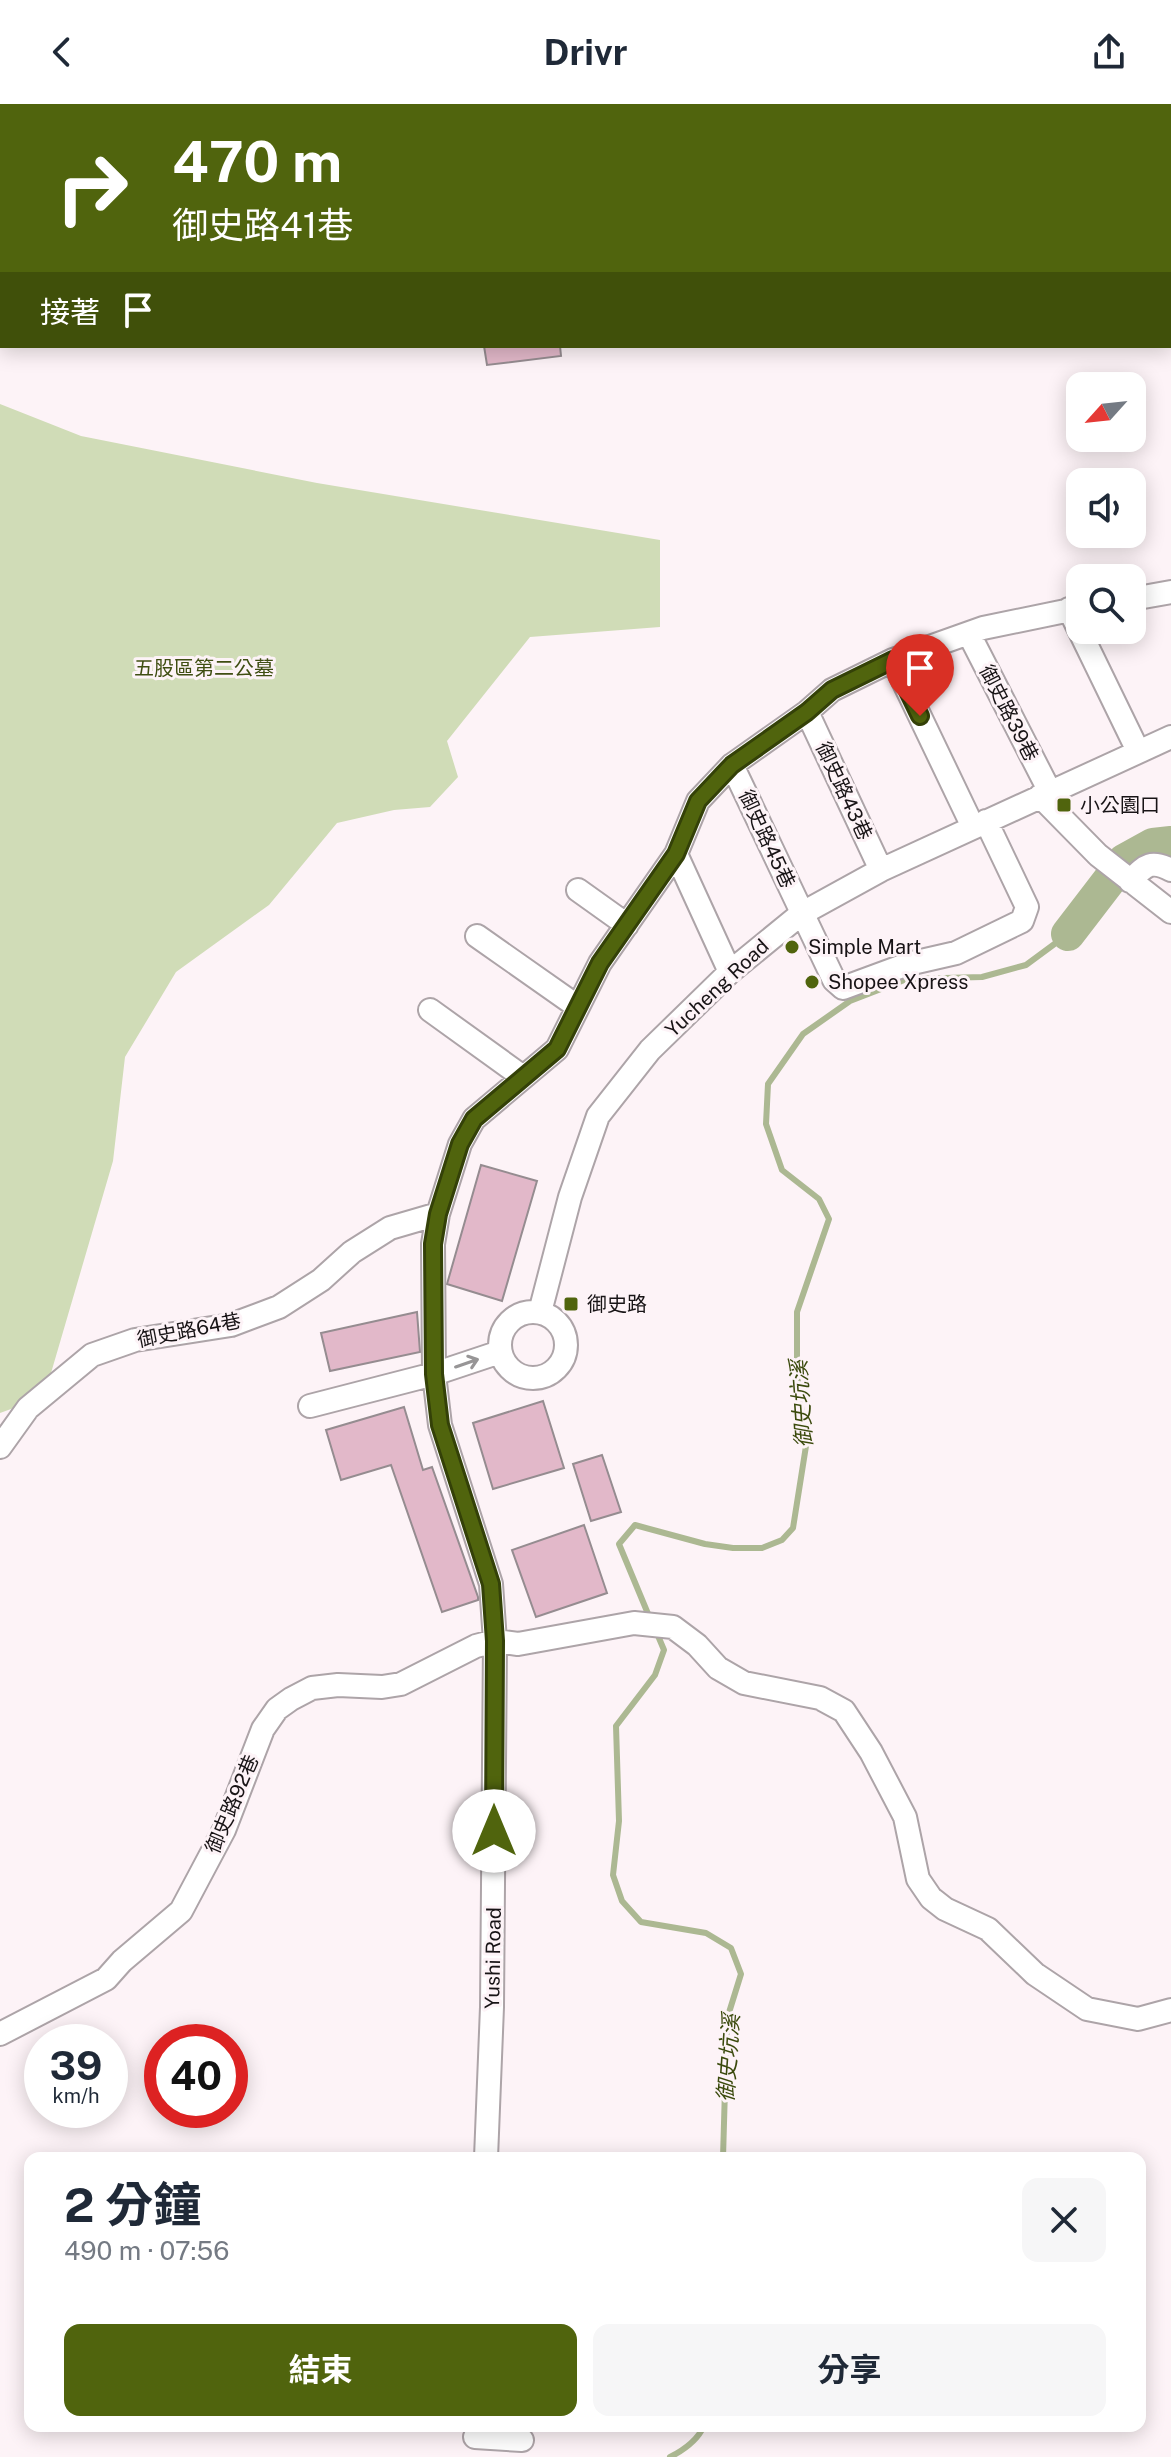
<!DOCTYPE html>
<html lang="zh-TW">
<meta charset="utf-8">
<style>
:root{--surface:#fff;--page:#f6f6f7;--text:#1f2937;--muted:#747a83;--accent:#50640d}
body{margin:0;font-family:"Public Sans","Noto Sans TC",sans-serif;background:var(--page);color:var(--text);height:100vh;display:flex;flex-direction:column;font-size:30px;white-space:nowrap}
*{box-sizing:border-box;margin:0}
p{font-size:26px;color:var(--muted)}
.icon{flex:none;width:44px;height:44px;fill:none;stroke:currentColor;stroke-width:2;stroke-linecap:round;stroke-linejoin:round}
.map{position:relative;flex:1;overflow:hidden}
.details{position:absolute;left:24px;top:2048px;width:1122px;height:280px;display:flex;flex-direction:column;background:var(--surface);border-radius:16px;box-shadow:0 4px 20px #0003}
.details>*{flex:none}
.hud{position:absolute;left:0px;top:0px;width:1172px;height:244px;box-shadow:0 4px 20px #0003;background:#50640d;color:#fff;overflow:hidden}
.needle{width:52px;rotate:243deg}
.fabs{position:absolute;left:1066px;top:268px;display:grid;gap:16px}
.fabs a{display:grid;place-items:center;width:80px;height:80px;border-radius:16px;background:var(--surface);box-shadow:0 4px 20px #0003;font-size:40px}
.speed{position:absolute;left:24px;top:1920px;display:flex;gap:16px;font-size:40px;font-weight:700;text-align:center}
.speed>*{display:grid;place-content:center;width:104px;height:104px;border-radius:50%;background:var(--surface);box-shadow:0 4px 20px #0003;line-height:1}
.speed small{font-size:20px;font-weight:400}
.speed .limit{border:12px solid #d22;background:#fff;color:#111}
.pin{position:absolute;display:grid;place-items:center;width:68px;height:68px;color:#fff;margin:-82px -34px;border-radius:50% 50% 50% 0;rotate:-45deg;box-shadow:0 0 8px #0007}
.pin .icon{rotate:45deg}
.me{position:absolute;width:88px;margin:-44px;rotate:0deg;stroke-linejoin:round;filter:drop-shadow(0 0 6px #0008)}
.turn{display:flex;align-items:center;gap:28px;height:168px;padding:0 40px;font-size:36px}
.turn .icon{width:104px;height:104px;stroke-width:2.5}
.turn b{display:block;font-size:56px;line-height:68px}
.then{display:flex;align-items:center;height:76px;padding:0 40px;background:#0003;gap:16px;font-size:30px}
.round{display:grid;place-items:center;flex:none;width:84px;height:84px;border-radius:16px;background:var(--page)}
.head{display:flex;align-items:center;justify-content:space-between;height:136px;padding:0 40px}
h1{font-size:48px;font-weight:700;line-height:60px}
.action{display:flex;gap:16px;margin-top:auto;padding:16px 40px}
.action a{flex:1;height:92px;border-radius:16px;background:var(--accent);color:#fff;font-size:32px;font-weight:700;line-height:92px;text-align:center}
.action a+a{background:var(--page);color:var(--text)}
header{display:flex;justify-content:space-between;align-items:center;height:104px;padding:0 40px;background:var(--surface);font-size:36px;font-weight:700}
.map>svg:first-child{display:block}
</style>
<header><svg class="icon" aria-label="back" viewBox="0 0 24 24"><path d="M15 5l-7 7 7 7"/></svg>Drivr<svg class="icon" aria-label="share" viewBox="0 0 24 24"><path d="M12 15V3M7 8l5-5 5 5M5 13v7h14v-7"/></svg></header>
<div class="map">
<svg width="1171" height="2353" viewBox="0 0 1171 2353">
<rect width="100%" height="100%" fill="#fdf3f7"/>
<path fill="#d0dcb7" d="M0,300L81,332L317,379L660,436V523L530,533L447,637L458,673L430,703L394,706L337,719L269,801L176,868L125,953L113,1057L44,1293L0,1309Z"/>
<g fill="none" stroke-linecap="round" stroke-linejoin="round">
<path stroke="#acb892" stroke-width="6" d="M651,1517L619,1440L635,1421L705,1440L733,1444H762L782,1436L793,1424L806,1342L797,1270V1208L829,1115L819,1095L782,1066L766,1020L768,980L803,930L850,897L907,875L982,873L1026,861L1068,830
M656,1527L664,1546L655,1571L616,1622L619,1717L613,1771L622,1797L641,1818L706,1829L731,1844L741,1870L727,1915L723,2054
M670,2353C684,2346 697,2337 704,2322"/>
<path stroke="#acb892" stroke-width="34" d="M1068,830L1124,757L1153,741L1171,739"/>
</g>
<path fill="#e2b8c9" stroke="#958c90" stroke-width="2" d="M484,242H560L561,252L487,261Z
M481,1061L537,1077L502,1197L447,1180Z
M417,1208L420,1248L330,1267L321,1229Z
M543,1297L564,1364L493,1385L473,1319Z
M404,1303L423,1366L432,1363L478,1493V1496L442,1508L391,1361L341,1376L326,1326Z
M602,1351L621,1408L591,1417L573,1360Z
M584,1421L607,1489L536,1513L512,1446Z"/>
<g fill="none" stroke-linecap="round" stroke-linejoin="round">
<defs>
<path id="minor" d="M108,0L111,2
M563,0L566,2
M726,0V2
M804,0V2
M874,0L875,2
M997,0L998,2
M481,2V0
M1170,46H1171
M1170,119H1171
M1170,199H1171
M1132,495L1171,488
M1069,505L1138,647
M969,530L1050,688
M893,556L973,723
M807,608L881,766
M732,661L834,876L843,884L908,860L956,849L1022,817L1027,803L986,717
M1040,692L1098,751L1171,808
M676,750L730,868
M1130,777C1145,762 1150,755 1171,766
M578,786L627,821
M477,832L578,903
M430,906L523,973
M500 1241a33 33 0 1 1 66 0a33 33 0 1 1-66 0Z
M540,1208L570,1093L598,1012L650,946L730,868L801,810L881,766L1171,633
M310,1302L434,1270L500,1248
M0,1343L28,1304L92,1251L135,1236L231,1221L279,1203L321,1176L352,1148L390,1124L438,1110
M0,1930L106,1875L122,1857L181,1807L224,1726L263,1625L277,1605L291,1595L312,1584L338,1581L382,1583L401,1580L476,1542L495,1537L518,1540L634,1519L673,1523L697,1541L718,1564L744,1579L820,1594L844,1607L871,1648L905,1713L918,1775L931,1794L945,1805L988,1825L1035,1870L1087,1905L1138,1915L1171,1906
M486,2054L492,1903L495,1537L491,1480L440,1321L434,1270L433,1140L438,1110L460,1040L474,1015L557,945L600,859L676,750L698,697L732,661L807,608L832,586L893,556L983,524L1080,504
M475,2333L522,2336"/>
</defs>
<use href="#minor" stroke="#ada4a8" stroke-width="26"/>
<use href="#minor" stroke="#fff" stroke-width="22"/>
</g>
<defs><path id="oneway-shaft" d="M-6 0H5M1.5-3L5.5 0L1.5 3" fill="none" stroke-width="1.6" stroke-linecap="round" stroke-linejoin="round" transform="scale(2)"/></defs>
<use stroke="#979596" href="#oneway-shaft" transform="translate(467 1259) rotate(-19)"/>
<g fill="none" stroke-linecap="round" stroke-linejoin="round">
<defs>
<path id="route" d="M494,1727L495,1537L491,1480L440,1321L434,1270L433,1140L438,1110L460,1040L474,1015L557,945L600,859L676,750L698,697L732,661L807,608L832,586L893,556L920,612"/>
</defs>
<use href="#route" stroke="#344108" stroke-width="20"/>
<use href="#route" stroke="#50640d" stroke-width="14"/>
</g>
<g fill="#50640d" stroke="#fdf3f7" stroke-width="3">
<rect x="1056" y="693" width="16" height="16" rx="4"/>
<circle cx="792" cy="843" r="8"/>
<circle cx="812" cy="878" r="8"/>
<rect x="563" y="1192" width="16" height="16" rx="4"/>
</g>
<g text-anchor="middle" dominant-baseline="central" stroke-width="6" stroke-linejoin="round" paint-order="stroke">
<g font-size="20" fill="#3f4e12" stroke="#fdf3f7">
<text x="204" y="564">五股區第二公墓</text>
</g>
<g font-size="20" fill="#181416" stroke="#fdf3f7">
<text transform="translate(1009 609) rotate(63)">御史路39巷</text>
<text transform="translate(844 687) rotate(65)">御史路43巷</text>
<text transform="translate(767 735) rotate(65)">御史路45巷</text>
<text transform="translate(717 884) rotate(-43)">Yucheng Road</text>
<text transform="translate(189 1226) rotate(-11)">御史路64巷</text>
<text transform="translate(232 1700) rotate(-67)">御史路92巷</text>
<text transform="translate(493 1854) rotate(-89)">Yushi Road</text>
</g>
<g font-size="20" fill="#181416" stroke="#fdf3f7" text-anchor="start">
<text x="1080" y="701">小公園口</text>
<text x="808" y="843">Simple Mart</text>
<text x="828" y="878">Shopee Xpress</text>
<text x="587" y="1200">御史路</text>
</g>
<g font-size="22" font-style="italic" fill="#3b4a0d" stroke="#fdf3f7">
<text transform="translate(801 1300) rotate(-94)">御史坑溪</text>
<text transform="translate(728 1954) rotate(-86)">御史坑溪</text>
</g>
</g>
</svg>
<div class="fabs">
<a><svg class="needle" viewBox="-14 -14 28 28"><path d="M0-13l5 13h-10z" fill="#e53935"/><path d="M0 13l5-13h-10z" fill="#747a83"/></svg></a>
<a><svg class="icon" aria-label="sound" viewBox="0 0 24 24"><path d="M4 9h4l5-4v14l-5-4H4zM17 9q2 3 0 6"/></svg></a>
<a><svg class="icon" aria-label="search" viewBox="0 0 24 24"><circle cx="10" cy="10" r="6"/><path d="M15 15l6 6"/></svg></a>
</div>
<div class="speed"><div>39<small>km/h</small></div><div class="limit">40</div></div>
<div class="pin" style="left:920px;top:612px;background:#d93025"><svg class="icon" aria-label="arrive" viewBox="0 0 24 24"><path d="M6 21V4h12l-3 4 3 4H6"/></svg></div>
<svg class="me" style="left:494px;top:1727px" viewBox="-20 -20 40 40"><circle r="19" fill="#fff"/><path d="M0-13L10 11 0 6-10 11z" fill="#50640d"/></svg>
<div class="hud">
<div class="turn"><svg class="icon" aria-label="right" viewBox="0 0 24 24"><path d="M7 20v-9h11M14 6l5 5-5 5"/></svg><div><b>470 m</b>御史路41巷</div></div>
<div class="then">接著<svg class="icon" aria-label="arrive" viewBox="0 0 24 24"><path d="M6 21V4h12l-3 4 3 4H6"/></svg></div>
</div>
<section class="details">
<div class="head"><div><h1>2 分鐘</h1><p>490 m · 07:56</p></div><a class="round"><svg class="icon" aria-label="close" viewBox="0 0 24 24"><path d="M6 6l12 12M18 6L6 18"/></svg></a></div>
<div class="action"><a>結束</a><a>分享</a></div>
</section>
</div>
